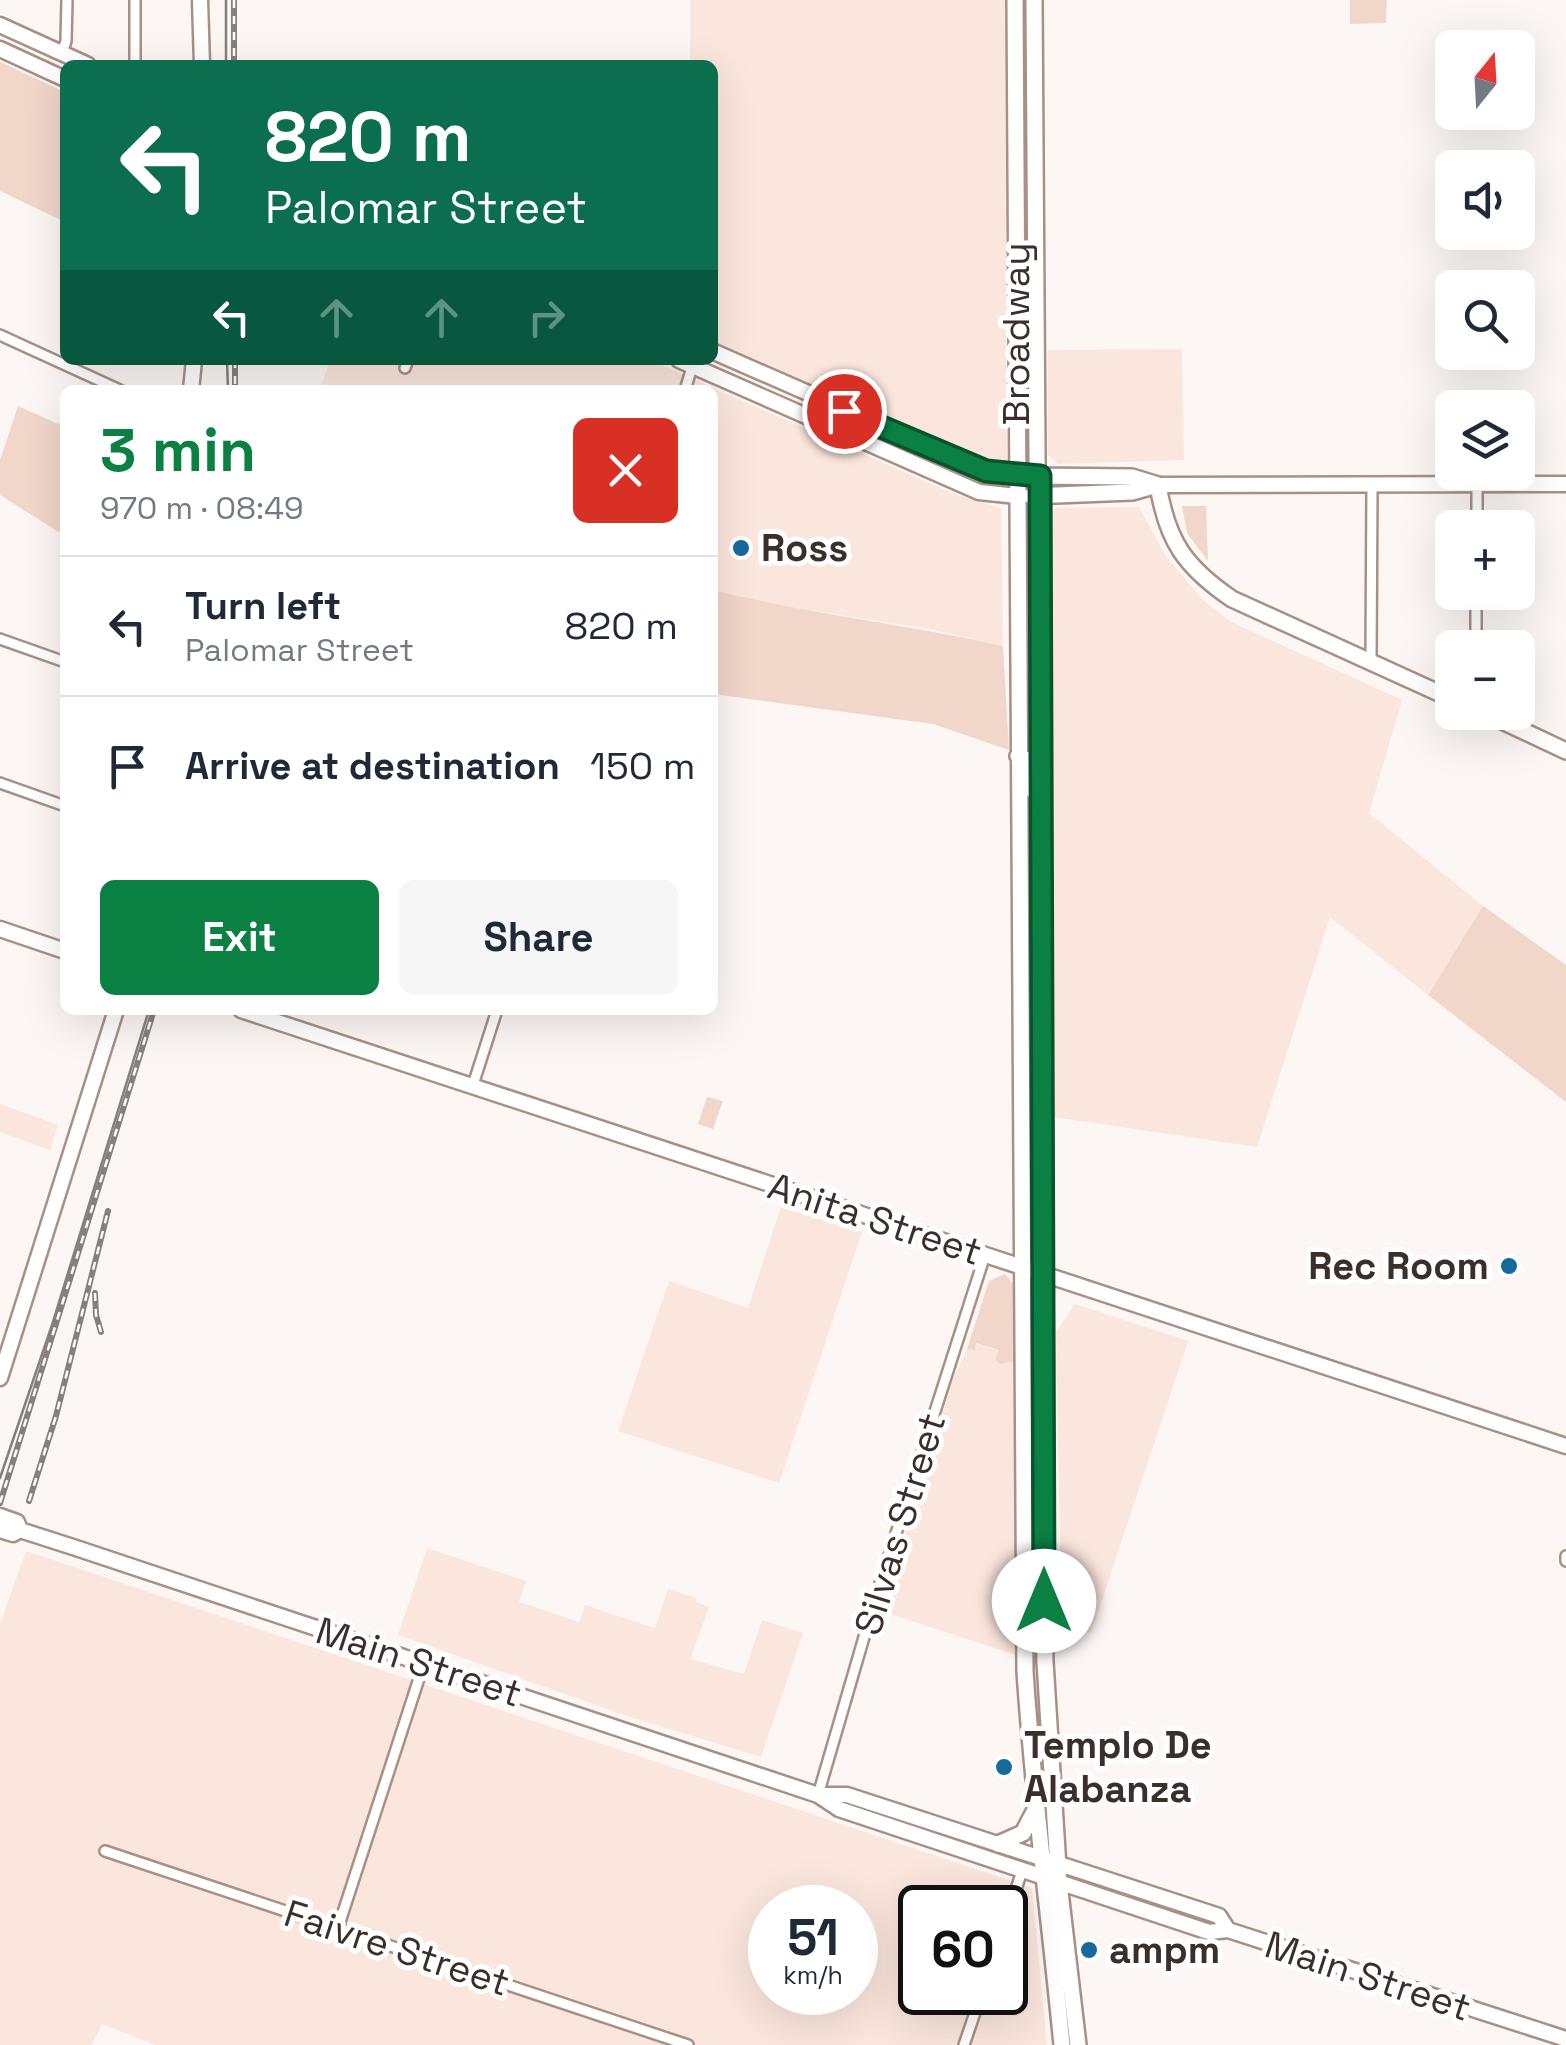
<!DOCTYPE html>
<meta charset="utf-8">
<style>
:root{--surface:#fff;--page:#f6f6f7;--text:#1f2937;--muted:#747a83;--line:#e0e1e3;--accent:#0b8043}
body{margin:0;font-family:"Space Grotesk",sans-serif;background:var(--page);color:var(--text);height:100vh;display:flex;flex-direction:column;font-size:38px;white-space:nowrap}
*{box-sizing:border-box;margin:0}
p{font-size:32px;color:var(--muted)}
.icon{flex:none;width:55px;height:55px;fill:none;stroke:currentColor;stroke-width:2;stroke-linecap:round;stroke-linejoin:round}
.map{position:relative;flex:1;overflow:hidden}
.side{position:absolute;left:60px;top:385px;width:658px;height:630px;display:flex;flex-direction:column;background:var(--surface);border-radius:15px;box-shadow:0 10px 40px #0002}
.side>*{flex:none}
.banner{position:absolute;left:60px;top:60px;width:658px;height:305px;border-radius:15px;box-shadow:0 10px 40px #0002;background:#0b6e4f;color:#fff;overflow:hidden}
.needle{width:65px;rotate:18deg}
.buttons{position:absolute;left:1435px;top:30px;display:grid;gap:20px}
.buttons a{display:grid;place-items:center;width:100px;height:100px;border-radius:15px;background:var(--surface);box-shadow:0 10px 40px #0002;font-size:50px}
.speed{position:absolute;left:748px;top:1885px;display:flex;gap:20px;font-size:50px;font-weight:700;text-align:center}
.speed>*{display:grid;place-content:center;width:130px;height:130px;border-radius:50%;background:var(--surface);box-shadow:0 10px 40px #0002;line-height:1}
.speed small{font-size:25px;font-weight:400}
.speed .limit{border:5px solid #111;border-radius:15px;background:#fff;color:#111}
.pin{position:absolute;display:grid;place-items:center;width:85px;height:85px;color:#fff;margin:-42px;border:5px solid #fff;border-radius:50%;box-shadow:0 2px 10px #0007}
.me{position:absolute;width:110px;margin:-55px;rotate:0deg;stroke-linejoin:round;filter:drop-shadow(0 0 8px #0008)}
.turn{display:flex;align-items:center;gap:35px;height:210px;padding:0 40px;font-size:45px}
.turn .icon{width:130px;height:130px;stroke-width:2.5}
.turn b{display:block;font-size:70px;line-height:85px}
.lanes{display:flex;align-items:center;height:95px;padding:0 40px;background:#0003;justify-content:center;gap:50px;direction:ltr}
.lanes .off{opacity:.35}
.round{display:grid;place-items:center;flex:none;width:105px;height:105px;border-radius:15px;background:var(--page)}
.headline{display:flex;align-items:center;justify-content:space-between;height:170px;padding:0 40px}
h1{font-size:60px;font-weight:700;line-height:75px;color:var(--accent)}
.action{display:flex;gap:20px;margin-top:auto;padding:20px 40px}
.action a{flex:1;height:115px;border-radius:15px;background:var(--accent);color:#fff;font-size:40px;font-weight:700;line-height:115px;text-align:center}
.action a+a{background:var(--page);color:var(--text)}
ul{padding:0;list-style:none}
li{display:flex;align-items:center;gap:30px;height:140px;padding:0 40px;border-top:2px solid var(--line)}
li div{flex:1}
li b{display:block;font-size:38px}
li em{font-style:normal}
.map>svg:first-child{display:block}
</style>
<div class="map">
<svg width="1566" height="2045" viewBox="0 0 1566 2045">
<rect width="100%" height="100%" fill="#fcf6f4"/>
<path fill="#fbe6dd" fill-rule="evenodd" d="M690,0H1005L1007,463L987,462L932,442L713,341L712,65H690Z
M1182,349L1184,460L1058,464L1048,455V350Z
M330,360H650L954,494L1001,508L1003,646L924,628L781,606L713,590L712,390H320Z
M1139,507L1166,556L1203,600L1231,622L1402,700L1369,813L1483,906L1428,995L1330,917L1257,1147L1053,1117L1051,513L1056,508Z
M0,1104L58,1125L50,1150L0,1132Z
M781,1207L862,1232L779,1483L618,1431L669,1281L748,1308Z
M1075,1304L1188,1341L1091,1633L1060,1623L1064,1609L1061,1594L1056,1332Z
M975,1343L1000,1351V1364L1015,1361L1016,1655L881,1611L953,1380L967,1349H974Z
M427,1548L526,1581L519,1602L579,1622L585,1605L655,1628L668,1589L696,1598V1602L709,1607L690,1659L744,1674L762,1620L803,1633L761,1757L627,1716L398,1635Z
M26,1551L1029,1887L1032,1889L1047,2045H156L102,2024L92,2045H0V1624ZM770,1908H855V1992H770ZM920,1908H1005V1992H920Z"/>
<path fill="#f1d6ca" d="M1350,0H1387L1386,23L1350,24Z
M0,62L65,92V222L0,191Z
M18,406L65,427V536L0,495V460Z
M1182,506H1206L1208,561L1187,533Z
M713,590C808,614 907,624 1003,646L1009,750L933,724L713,694Z
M1483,906L1566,965V1102L1428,995Z
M707,1097L723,1101L713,1129L698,1124Z
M1005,1274L1015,1286V1361L1000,1364L995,1360L999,1350L976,1343L975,1350L967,1349L989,1281Z"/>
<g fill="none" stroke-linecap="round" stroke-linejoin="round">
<defs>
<path id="street" d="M135,0V65
M62,53L66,41L67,0
M0,335L120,390
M405,368L408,360
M685,390L693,364
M1477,528V484
M0,639L65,662
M1476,648V592
M1371,661L1372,485
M0,783L65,806
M472,1088L497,1010
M1566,1556V1561
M818,1795L876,1596L985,1255
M105,1851L688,2045
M1005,1923L1022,1871
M338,1928L424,1663
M964,2045L982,1992"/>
<path id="secondary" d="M200,0L202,65
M0,25L88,65
M0,49L65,79
M712,351L986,471L1017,475
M679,360L979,492L1017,496
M191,390L194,360
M1158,485L1566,484
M0,929L65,951
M241,1010L1566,1446
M0,1378L116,1010
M0,1516L17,1522L20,1530
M0,1530L13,1534L20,1530L73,1547L818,1795L839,1809L1209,1932L1228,1930L1566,2039
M821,1795H847L1219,1916L1228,1930"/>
<path id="primary" d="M1015,0L1025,1671C1033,1796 1050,1920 1062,2045
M1034,0L1045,1662L1059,1883L1078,2045
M1033,476L1132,477L1158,485
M1158,485C1167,541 1185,567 1232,599L1452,699
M1031,496L1132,492L1157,485
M1483,712L1566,751
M1018,756L1030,761L1031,787L1038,797
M998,1844L1023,1833L1035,1810"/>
</defs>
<use href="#street" stroke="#a99085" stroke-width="14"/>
<use href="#secondary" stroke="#a99085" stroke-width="19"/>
<use href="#primary" stroke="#a99085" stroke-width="20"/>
<use href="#street" stroke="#fff" stroke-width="9"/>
<use href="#secondary" stroke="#fff" stroke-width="14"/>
<use href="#primary" stroke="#fff" stroke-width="15"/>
<path stroke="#887f7b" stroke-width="2.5" d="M226,0V65
M227,360L228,390
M0,1478L52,1325L149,1010"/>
<defs>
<path id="rail" d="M234,0V65
M235,360V390
M95,1293L96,1315L101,1332
M29,1501L56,1416L108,1211
M0,1503L154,1010"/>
</defs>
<use href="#rail" stroke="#887f7b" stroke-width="6"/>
<use href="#rail" stroke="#fff" stroke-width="2.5" stroke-dasharray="8" stroke-linecap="butt"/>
</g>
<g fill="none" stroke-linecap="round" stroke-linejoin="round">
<defs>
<path id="route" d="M844,411L986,471L1040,476L1044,1601"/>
</defs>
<use href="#route" stroke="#07532c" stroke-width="25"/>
<use href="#route" stroke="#0b8043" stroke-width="18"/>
</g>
<g fill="#156a9b" stroke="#fff" stroke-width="4">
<circle cx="741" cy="548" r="10"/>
<circle cx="1509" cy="1266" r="10"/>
<circle cx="1004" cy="1767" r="10"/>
<circle cx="1089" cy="1950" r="10"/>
</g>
<g text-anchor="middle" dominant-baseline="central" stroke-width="10" stroke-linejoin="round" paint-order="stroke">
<g font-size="38" fill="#3a2f2b" stroke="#fff">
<text transform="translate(1016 334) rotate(-90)">Broadway</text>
<text transform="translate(875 1219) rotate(18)">Anita Street</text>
<text transform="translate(900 1524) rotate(-73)">Silvas Street</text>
<text transform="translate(419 1662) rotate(18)">Main Street</text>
<text transform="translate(397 1948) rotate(18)">Faivre Street</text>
<text transform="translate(1368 1976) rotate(18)">Main Street</text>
</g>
<g font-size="38" font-weight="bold" fill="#3a2f2b" stroke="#fff" text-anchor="start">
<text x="761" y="548">Ross</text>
<text x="1489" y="1266" text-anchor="end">Rec Room</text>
<text x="1024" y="1745">Templo De<tspan x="1024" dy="44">Alabanza</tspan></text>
<text x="1109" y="1950">ampm</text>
</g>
</g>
</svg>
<div class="buttons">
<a><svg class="needle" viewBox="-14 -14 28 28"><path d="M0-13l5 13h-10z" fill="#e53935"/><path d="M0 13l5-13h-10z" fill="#747a83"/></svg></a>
<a><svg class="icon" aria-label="sound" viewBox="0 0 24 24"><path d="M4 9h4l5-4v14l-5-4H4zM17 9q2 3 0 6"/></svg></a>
<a><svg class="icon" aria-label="search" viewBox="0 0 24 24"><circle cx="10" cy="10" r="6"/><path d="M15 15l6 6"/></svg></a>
<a><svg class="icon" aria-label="layers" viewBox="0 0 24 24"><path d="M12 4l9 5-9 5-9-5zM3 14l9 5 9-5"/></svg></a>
<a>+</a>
<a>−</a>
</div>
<div class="speed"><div>51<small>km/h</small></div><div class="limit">60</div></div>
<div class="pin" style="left:844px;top:411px;background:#d93025"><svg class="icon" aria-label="arrive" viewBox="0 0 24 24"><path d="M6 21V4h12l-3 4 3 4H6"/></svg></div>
<svg class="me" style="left:1044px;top:1601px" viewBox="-20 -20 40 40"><circle r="19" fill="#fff"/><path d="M0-13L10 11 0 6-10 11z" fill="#0b8043"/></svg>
<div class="banner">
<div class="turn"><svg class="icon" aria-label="left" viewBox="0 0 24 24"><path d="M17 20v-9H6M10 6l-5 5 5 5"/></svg><div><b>820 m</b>Palomar Street</div></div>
<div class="lanes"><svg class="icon" aria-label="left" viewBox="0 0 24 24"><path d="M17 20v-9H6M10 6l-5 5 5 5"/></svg><svg class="icon off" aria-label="ahead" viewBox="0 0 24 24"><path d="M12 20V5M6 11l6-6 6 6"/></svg><svg class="icon off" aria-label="ahead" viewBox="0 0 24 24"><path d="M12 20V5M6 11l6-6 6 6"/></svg><svg class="icon off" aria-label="right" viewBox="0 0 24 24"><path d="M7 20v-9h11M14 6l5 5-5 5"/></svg></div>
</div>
<section class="side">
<div class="headline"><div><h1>3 min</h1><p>970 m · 08:49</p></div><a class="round" style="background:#d93025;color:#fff"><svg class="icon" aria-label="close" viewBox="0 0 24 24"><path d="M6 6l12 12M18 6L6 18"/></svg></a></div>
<ul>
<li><svg class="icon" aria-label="left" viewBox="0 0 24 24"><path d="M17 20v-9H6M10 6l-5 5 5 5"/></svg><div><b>Turn left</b><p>Palomar Street</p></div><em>820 m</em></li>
<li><svg class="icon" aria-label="arrive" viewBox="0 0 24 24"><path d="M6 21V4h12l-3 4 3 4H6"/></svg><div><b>Arrive at destination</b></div><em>150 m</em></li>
</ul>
<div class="action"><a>Exit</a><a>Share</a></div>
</section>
</div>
